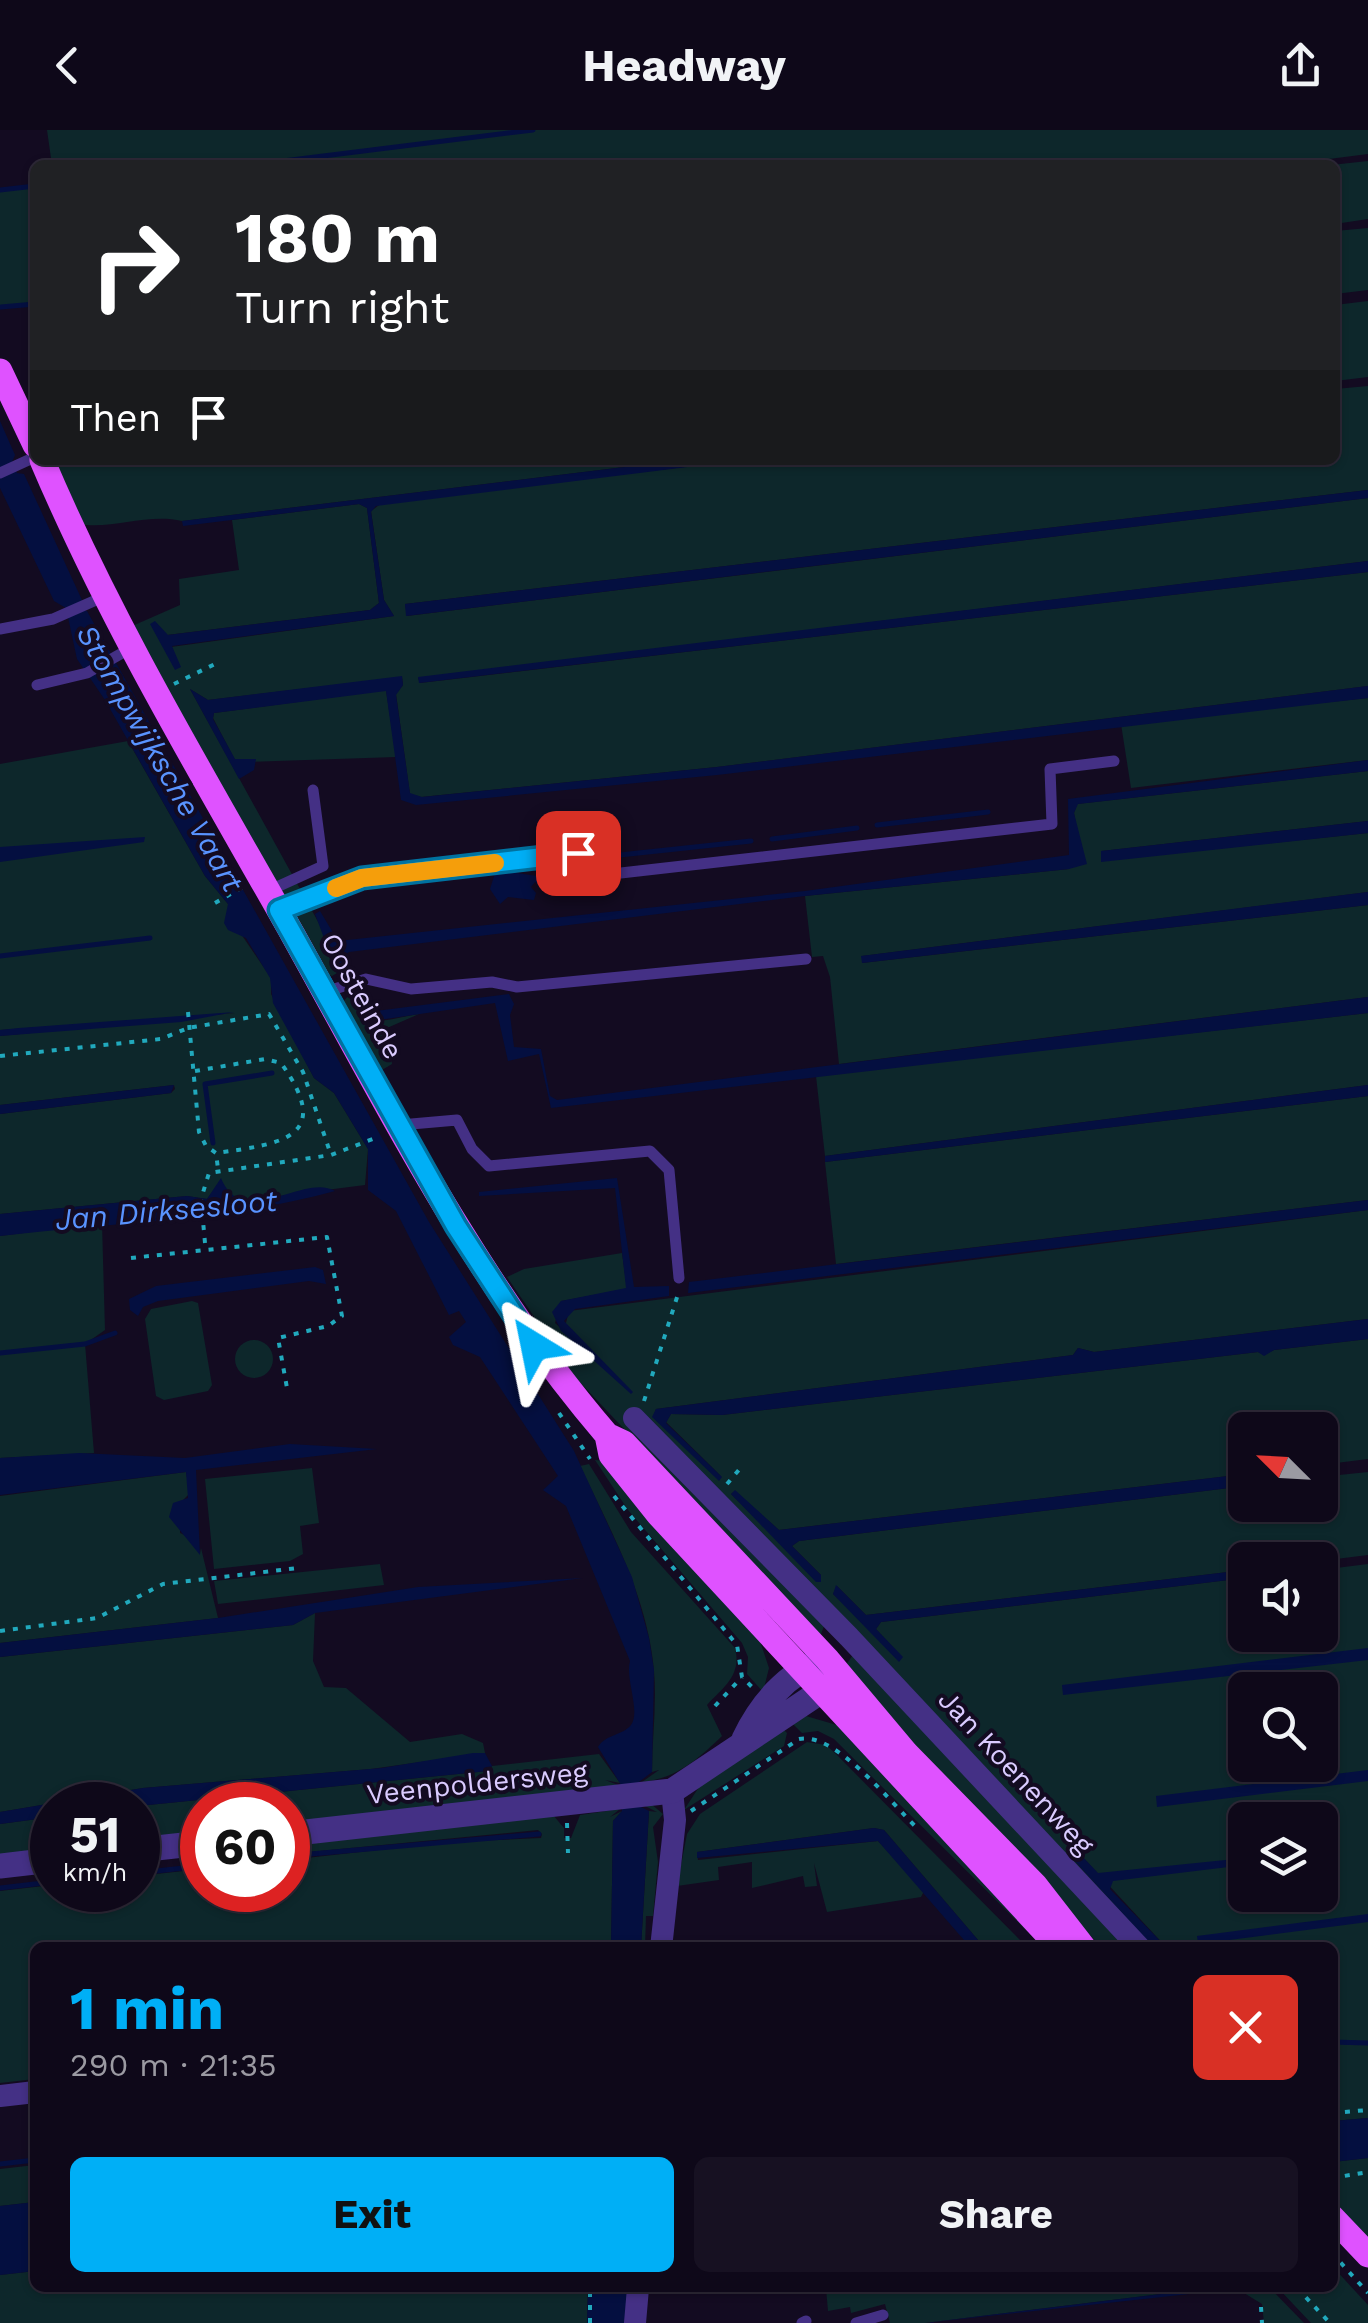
<!DOCTYPE html>
<meta charset="utf-8">
<style>
:root{--surface:#0e0819;--page:#171122;--text:#f1f3f6;--muted:#9b9aa2;--line:#2e2938;--accent:#00aff6}
body{margin:0;font-family:"Work Sans",sans-serif;background:var(--page);color:var(--text);height:100vh;display:flex;flex-direction:column;font-size:38px;white-space:nowrap}
*{box-sizing:border-box;margin:0}
p{font-size:32px;color:var(--muted)}
.icon{flex:none;width:55px;height:55px;fill:none;stroke:currentColor;stroke-width:2;stroke-linecap:round;stroke-linejoin:round}
.map{position:relative;flex:1;overflow:hidden}
.details{position:absolute;left:30px;top:1812px;width:1308px;height:350px;display:flex;flex-direction:column;background:var(--surface);border-radius:15px;box-shadow:0 2px 8px #0004,0 0 0 2px var(--line)}
.details>*{flex:none}
.banner{position:absolute;left:30px;top:30px;width:1310px;height:305px;border-radius:15px;box-shadow:0 2px 8px #0004,0 0 0 2px var(--line);background:#202124;color:#fff;overflow:hidden}
.needle{width:65px;rotate:294deg}
.tools{position:absolute;left:1228px;top:1282px;display:grid;gap:20px}
.tools a{display:grid;place-items:center;width:110px;height:110px;border-radius:15px;background:var(--surface);box-shadow:0 2px 8px #0004,0 0 0 2px var(--line);font-size:50px}
.speed{position:absolute;left:30px;top:1652px;display:flex;gap:20px;font-size:50px;font-weight:700;text-align:center}
.speed>*{display:grid;place-content:center;width:130px;height:130px;border-radius:50%;background:var(--surface);box-shadow:0 2px 8px #0004,0 0 0 2px var(--line);line-height:1}
.speed small{font-size:25px;font-weight:400}
.speed .limit{border:15px solid #d22;background:#fff;color:#111}
.pin{position:absolute;display:grid;place-items:center;width:85px;height:85px;color:#fff;margin:-42px;border-radius:20px;box-shadow:0 5px 15px #0006}
.me{position:absolute;width:110px;margin:-55px;rotate:325deg;stroke-linejoin:round;filter:drop-shadow(0 0 8px #0008)}
.turn{display:flex;align-items:center;gap:35px;height:210px;padding:0 40px;font-size:45px}
.turn .icon{width:130px;height:130px;stroke-width:2.5}
.turn b{display:block;font-size:70px;line-height:85px}
.then{display:flex;align-items:center;height:95px;padding:0 40px;background:#0003;gap:20px;font-size:38px}
.round{display:grid;place-items:center;flex:none;width:105px;height:105px;border-radius:15px;background:var(--page)}
.summary{display:flex;align-items:center;justify-content:space-between;height:170px;padding:0 40px}
h1{font-size:60px;font-weight:700;line-height:75px;color:var(--accent)}
.primary-button{display:flex;gap:20px;margin-top:auto;padding:20px 40px}
.primary-button a{flex:1;height:115px;border-radius:15px;background:var(--accent);color:#111;font-size:40px;font-weight:700;line-height:115px;text-align:center}
.primary-button a+a{background:var(--page);color:var(--text)}
header{display:flex;justify-content:space-between;align-items:center;height:130px;padding:0 40px;background:var(--surface);font-size:45px;font-weight:700}
.map>svg:first-child{display:block}
</style>
<header><svg class="icon" aria-label="back" viewBox="0 0 24 24"><path d="M15 5l-7 7 7 7"/></svg>Headway<svg class="icon" aria-label="share" viewBox="0 0 24 24"><path d="M12 15V3M7 8l5-5 5 5M5 13v7h14v-7"/></svg></header>
<div class="map">
<svg width="1368" height="2193" viewBox="0 0 1368 2193">
<rect width="100%" height="100%" fill="#130b21"/>
<path fill="#0d272b" fill-rule="evenodd" d="M47,0H1368V24L1282,35H52Z
M1368,31V89L1335,94V35H1331Z
M35,56V174L0,177V60Z
M1368,98V160L1335,164V101Z
M1368,171V247L1335,251V175Z
M1368,256V360L405,474L407,486L1368,368V431L418,548L420,553L1368,442V556L717,637L421,667L410,664L396,564L403,555L402,547L208,570L190,559L327,808L324,817L337,843L332,846L326,844L130,497L180,475L179,449L239,440L232,390L359,374L367,378L379,473L370,480L167,505L154,491L171,517L394,486L384,470L371,381L382,373L743,330H1335V259Z
M52,330H682L182,391C147,383 111,400 79,394Z
M386,560L396,627L243,632L235,630L213,588L214,583Z
M1368,568V630L1131,658L1121,594Z
M128,611L205,746L228,774L241,804L271,848V864L314,948L334,963L368,1019L365,1055L240,1071L227,1064L221,1050L207,1069L187,1066L0,1084V984L171,963L175,959L174,955L0,975V906L235,883L0,900V634Z
M1368,641V691L1102,721L1101,731L1368,703V762L862,826V833L1368,775V867L839,934L830,847L823,826L812,827L805,766L1069,739L1081,721L1074,683L1077,674Z
M350,864C370,901 382,890 419,884L387,898L392,934L382,940L342,873Z
M1368,883V955L825,1026L816,946Z
M1368,966V1070L836,1134L825,1032Z
M1368,1080V1189L1094,1222L1078,1218L1073,1225L656,1279L653,1287L722,1347L666,1292L671,1284L722,1285L1258,1222L1264,1225L1274,1220L1368,1209V1329L1320,1335V1300H1245V1344L779,1400L735,1361L731,1364L820,1452L821,1445L792,1416L799,1411L1245,1356V1375H1320V1347L1368,1342V1425L1320,1431L1245,1430V1440L866,1485L837,1456L833,1464L902,1527L876,1499L881,1492L1245,1448V1505H1320V1440L1368,1434V1988L1333,1991L1332,1818L1166,1817L1078,1722L1072,1728L1154,1817H1146L824,1496L820,1507L576,1248L507,1147L524,1139L622,1123L627,1159L561,1171L555,1193L633,1263L565,1197L569,1181ZM1245,1560H1320V1635H1245ZM1245,1690H1320V1765H1245Z
M102,1093L105,1200L85,1214L94,1323L0,1328V1106Z
M192,1171L198,1173L212,1255L208,1261L164,1270L156,1266L145,1189L151,1179Z
M235 1229a19 19 0 1 1 38 0a19 19 0 1 1-38 0Z
M595,1330L604,1331L757,1502L769,1538L763,1562L747,1544L748,1527L742,1513L628,1380Z
M589,1334L631,1402L735,1518C742,1545 724,1557 707,1575L722,1606C697,1630 677,1648 642,1652L659,1640L652,1642C652,1608 657,1575 654,1541C648,1468 611,1401 580,1336Z
M312,1338L319,1393L300,1396L303,1424L290,1431L214,1439L205,1349Z
M186,1342L190,1363L181,1372L180,1403L189,1407L200,1424L201,1418L218,1488L0,1513V1366Z
M380,1434L384,1455L218,1474L214,1451Z
M315,1483L313,1531L324,1557L346,1558L410,1612L462,1604L483,1613L485,1623L371,1639L143,1658L0,1682V1527L293,1495Z
M855,1522L1133,1817H1101L843,1539Z
M806,1586L847,1598L1043,1817L834,1609L818,1601L802,1603L790,1591Z
M781,1597L787,1603L784,1616L684,1680L699,1657Z
M807,1612L826,1615L836,1624L1027,1817H984L884,1700L874,1698L697,1722L698,1730L878,1711L924,1761L921,1767L827,1782L814,1733L817,1756L805,1757L803,1746L752,1758V1732L718,1737L719,1750L677,1756L687,1704L700,1684Z
M599,1624L620,1653L605,1650L618,1655L288,1694V1675H202V1703L138,1710V1676L488,1641L492,1636Z
M650,1673L663,1684L653,1697L658,1732L653,1786H646L645,1817L641,1818L649,1681L657,1682L643,1675Z
M620,1679L610,1687L622,1681L613,1691L611,1817L35,1818V1949L0,1953V1761L52,1755V1760H138V1746L202,1739V1760H288V1730L451,1712L541,1708L542,1704L538,1700L288,1724V1714L553,1685L564,1698V1708H571L580,1685Z
M52,1687V1720L0,1725V1694Z
M1368,2028V2109L1333,2073V2032Z
M35,2035V2072L0,2076V2039Z
M1333,2137L1368,2175V2193H1311L1278,2158H1332Z
M35,2141V2158H588L587,2193H0V2145Z
M826,2158H1210L925,2193H890L885,2174L851,2183L850,2177L828,2181Z
M1236,2158H1270L1304,2193H1264L1262,2174Z"/>
<path fill="#040f40" d="M0,291L15,325L12,332L17,343L24,344L82,470L83,481H87L429,1092L574,1321L632,1447L649,1508L654,1540L652,1642L639,1652L641,1677L649,1681L641,1817H611L613,1691L622,1681L621,1655L598,1617C606,1604 622,1606 631,1595C641,1581 625,1549 630,1531L566,1376L543,1360L558,1346L480,1227L453,1215L449,1207L466,1192L459,1181L449,1185L396,1081L368,1060V1019L334,963L314,948L273,873L270,848L246,808L228,800L224,793L228,774L205,746L105,570L77,529L66,478L54,471L0,358Z
M682,330H743L376,376L371,382L384,470L394,486L172,516L181,537L175,540L150,494L155,491L168,505L370,480L379,473L367,378L359,374L183,396L182,391Z
M1368,360V368L406,486L405,474Z
M1368,431V442L419,553L418,547Z
M402,546L403,555L396,565L410,663L422,667L717,637L1368,556V568L717,645L416,675L401,670L386,561L214,583L213,589L235,629H256L254,640L239,649L190,559L208,570Z
M1368,630V641L1078,674L1074,683L1087,734L1069,739L805,766L349,822L342,827L343,839L337,843L315,784L320,781L338,811L805,761L1069,725L1068,669Z
M1368,691V703L1101,732V721Z
M145,707L144,712L0,732V717Z
M496,740L551,748L563,755L565,765H552L535,752L531,757L536,763L534,770L508,767L500,774L490,759Z
M1368,762V775L862,833L861,826Z
M354,862L368,882L509,864L514,874L510,885L514,917L541,919L550,966L557,970L1368,867V883L551,978L539,924L508,931L495,873L372,891L362,886L350,864Z
M234,882L181,892L0,906V900L19,898Z
M174,955L171,963L0,984V975Z
M1368,955V966L825,1032V1026Z
M221,1048C243,1102 304,1042 335,1061C226,1091 113,1092 0,1106V1084L187,1066L207,1069Z
M617,1048L634,1157L669,1156V1166L575,1179L564,1191L633,1262L631,1264L561,1201L552,1182L561,1171L626,1158L615,1058L479,1066V1062Z
M1368,1070V1080L688,1163L689,1152Z
M315,1137L323,1140L326,1154L309,1151L158,1171L143,1177L138,1186L130,1180L129,1169L156,1156Z
M1368,1189V1209L1274,1220L1264,1226L1258,1222L722,1285L671,1284L666,1293L722,1347L719,1351L652,1287L656,1279L1073,1225L1078,1218L1094,1222Z
M290,1314L377,1319L196,1340L200,1425L169,1387L173,1373L188,1368L186,1342L0,1365V1328L79,1323L185,1328Z
M1245,1344V1356L799,1411L792,1416L821,1445V1452H816L731,1364L735,1360L779,1400Z
M1245,1440V1448L881,1492L876,1499L903,1527L899,1532L833,1464L836,1455L866,1485Z
M583,1448L315,1483L293,1495L0,1527V1513L218,1488L418,1457Z
M1368,1518V1530L1063,1565L1062,1555Z
M473,1623H485L492,1636L488,1641L138,1676L52,1675V1687L0,1694V1682L143,1658L382,1638Z
M1368,1640V1651L1157,1677L1156,1666Z
M874,1698L884,1700L984,1817H970L878,1711L697,1728V1722Z
M1078,1722L1098,1743L1245,1728V1735L1113,1751L1110,1759L1166,1817L1154,1818L1072,1728Z
M1368,1784V1792L1198,1814L1197,1806Z
M1368,1988V2028L1333,2032V1991Z
M35,2072V2141L0,2145V2076Z
M588,2158H628L625,2193H587Z
M1210,2158H1244L925,2193Z"/>
<g fill="none" stroke-linecap="round" stroke-linejoin="round">
<path stroke="#040f40" stroke-width="5" d="M213,35L259,34L533,0
M0,60L35,56
M1,177L35,174
M877,695L988,682
M772,709L857,698
M601,727L751,711
M0,826L150,808
M213,1013L205,954L272,943
M0,1223L85,1214L115,1203
M288,1726L539,1704
M138,1743L202,1736
M0,1758L52,1752
M1332,1912L1368,1913
M0,2034L35,2030"/>
<path stroke="#21a9bd" stroke-width="4" stroke-dasharray="5 8" stroke-linecap="butt" d="M174,554L215,534
M215,773L243,757
M188,882L199,1002L206,1016L216,1023L218,1039
M0,926L161,909L188,898L269,884L303,942L331,1025
M195,941L265,929L281,933C335,1008 281,1014 216,1023
M205,1113L201,1069L209,1043L331,1025L378,1007
M131,1128L327,1107L342,1186L328,1196L278,1208L287,1258
M644,1271L679,1161
M559,1283L590,1329
M727,1354L743,1335
M614,1366L737,1515L742,1547L752,1557
M0,1501L97,1488L163,1454L298,1438
M715,1576L742,1547
M799,1609C835,1601 892,1674 918,1699
M691,1681L799,1609
M567,1693L568,1723
M1332,1983L1368,1980
M1332,2048L1368,2042
M1332,2123L1368,2163
M1297,2158L1330,2193
M1261,2177L1262,2193
M590,2193V2158"/>
<path stroke="#443085" stroke-width="11" d="M0,343L35,327
M0,499L53,489L103,467
M37,555L87,543L131,518
M268,761L323,736L313,660
M279,781L362,748L578,723L612,744L1052,694L1050,639L1114,631
M325,862L366,849L411,859L492,852L517,857L806,829
M400,995L457,990L472,1019L489,1036L650,1021L669,1040L679,1148
M802,2193L806,2191
M856,2193L883,2185"/>
<path stroke="#443085" stroke-width="22" d="M634,1288L849,1507L1140,1818
M661,1818L675,1690L672,1661
M0,1966L35,1962
M635,2193L638,2158"/>
<path stroke="#443085" stroke-width="25" d="M744,1609C760,1575 787,1543 822,1531
M288,1704L672,1661L820,1562L825,1539
M138,1720L202,1713
M0,1736L52,1730"/>
<path stroke="#df52ff" stroke-width="25" d="M0,241L35,315
M42,330C112,495 205,649 293,805C389,978 478,1155 607,1305L624,1313L827,1529L906,1623L1035,1755L1084,1818
M607,1305L611,1325L658,1384L1060,1818
M1332,2087L1368,2125"/>
</g>
<g fill="none" stroke-linecap="round" stroke-linejoin="round">
<defs>
<path id="route" d="M534,1216L456,1096L279,780L362,748L578,723"/>
</defs>
<use href="#route" stroke="#0072a0" stroke-width="25"/>
<use href="#route" stroke="#00aff6" stroke-width="18"/>
<path stroke="#f59e0b" stroke-width="18" d="M336,758L362,748L495,733"/>
</g>
<g text-anchor="middle" dominant-baseline="central" stroke-width="8" stroke-linejoin="round" paint-order="stroke">
<g font-size="28" fill="#dacbff" stroke="#130b21">
<text transform="translate(362 866) rotate(61)">Oosteinde</text>
<text transform="translate(1016 1642) rotate(47)">Jan Koenenweg</text>
<text transform="translate(477 1653) rotate(-6)">Veenpoldersweg</text>
</g>
<g font-size="30" font-style="italic" fill="#5993ff" stroke="#130b21">
<text transform="translate(160 628) rotate(60)">Stompwijksche Vaart</text>
<text transform="translate(166 1080) rotate(-5)">Jan Dirksesloot</text>
</g>
</g>
</svg>
<div class="tools">
<a><svg class="needle" viewBox="-14 -14 28 28"><path d="M0-13l5 13h-10z" fill="#e53935"/><path d="M0 13l5-13h-10z" fill="#9b9aa2"/></svg></a>
<a><svg class="icon" aria-label="sound" viewBox="0 0 24 24"><path d="M4 9h4l5-4v14l-5-4H4zM17 9q2 3 0 6"/></svg></a>
<a><svg class="icon" aria-label="search" viewBox="0 0 24 24"><circle cx="10" cy="10" r="6"/><path d="M15 15l6 6"/></svg></a>
<a><svg class="icon" aria-label="layers" viewBox="0 0 24 24"><path d="M12 4l9 5-9 5-9-5zM3 14l9 5 9-5"/></svg></a>
</div>
<div class="speed"><div>51<small>km/h</small></div><div class="limit">60</div></div>
<div class="pin" style="left:578px;top:723px;background:#d93025"><svg class="icon" aria-label="arrive" viewBox="0 0 24 24"><path d="M6 21V4h12l-3 4 3 4H6"/></svg></div>
<svg class="me" style="left:534px;top:1216px" viewBox="-20 -20 40 40"><path d="M0-17L14 15 0 8-14 15z" fill="#00aff6" stroke="#fff" stroke-width="4"/></svg>
<div class="banner">
<div class="turn"><svg class="icon" aria-label="right" viewBox="0 0 24 24"><path d="M7 20v-9h11M14 6l5 5-5 5"/></svg><div><b>180 m</b>Turn right</div></div>
<div class="then">Then<svg class="icon" aria-label="arrive" viewBox="0 0 24 24"><path d="M6 21V4h12l-3 4 3 4H6"/></svg></div>
</div>
<section class="details">
<div class="summary"><div><h1>1 min</h1><p>290 m · 21:35</p></div><a class="round" style="background:#d93025;color:#fff"><svg class="icon" aria-label="close" viewBox="0 0 24 24"><path d="M6 6l12 12M18 6L6 18"/></svg></a></div>
<div class="primary-button"><a>Exit</a><a>Share</a></div>
</section>
</div>
